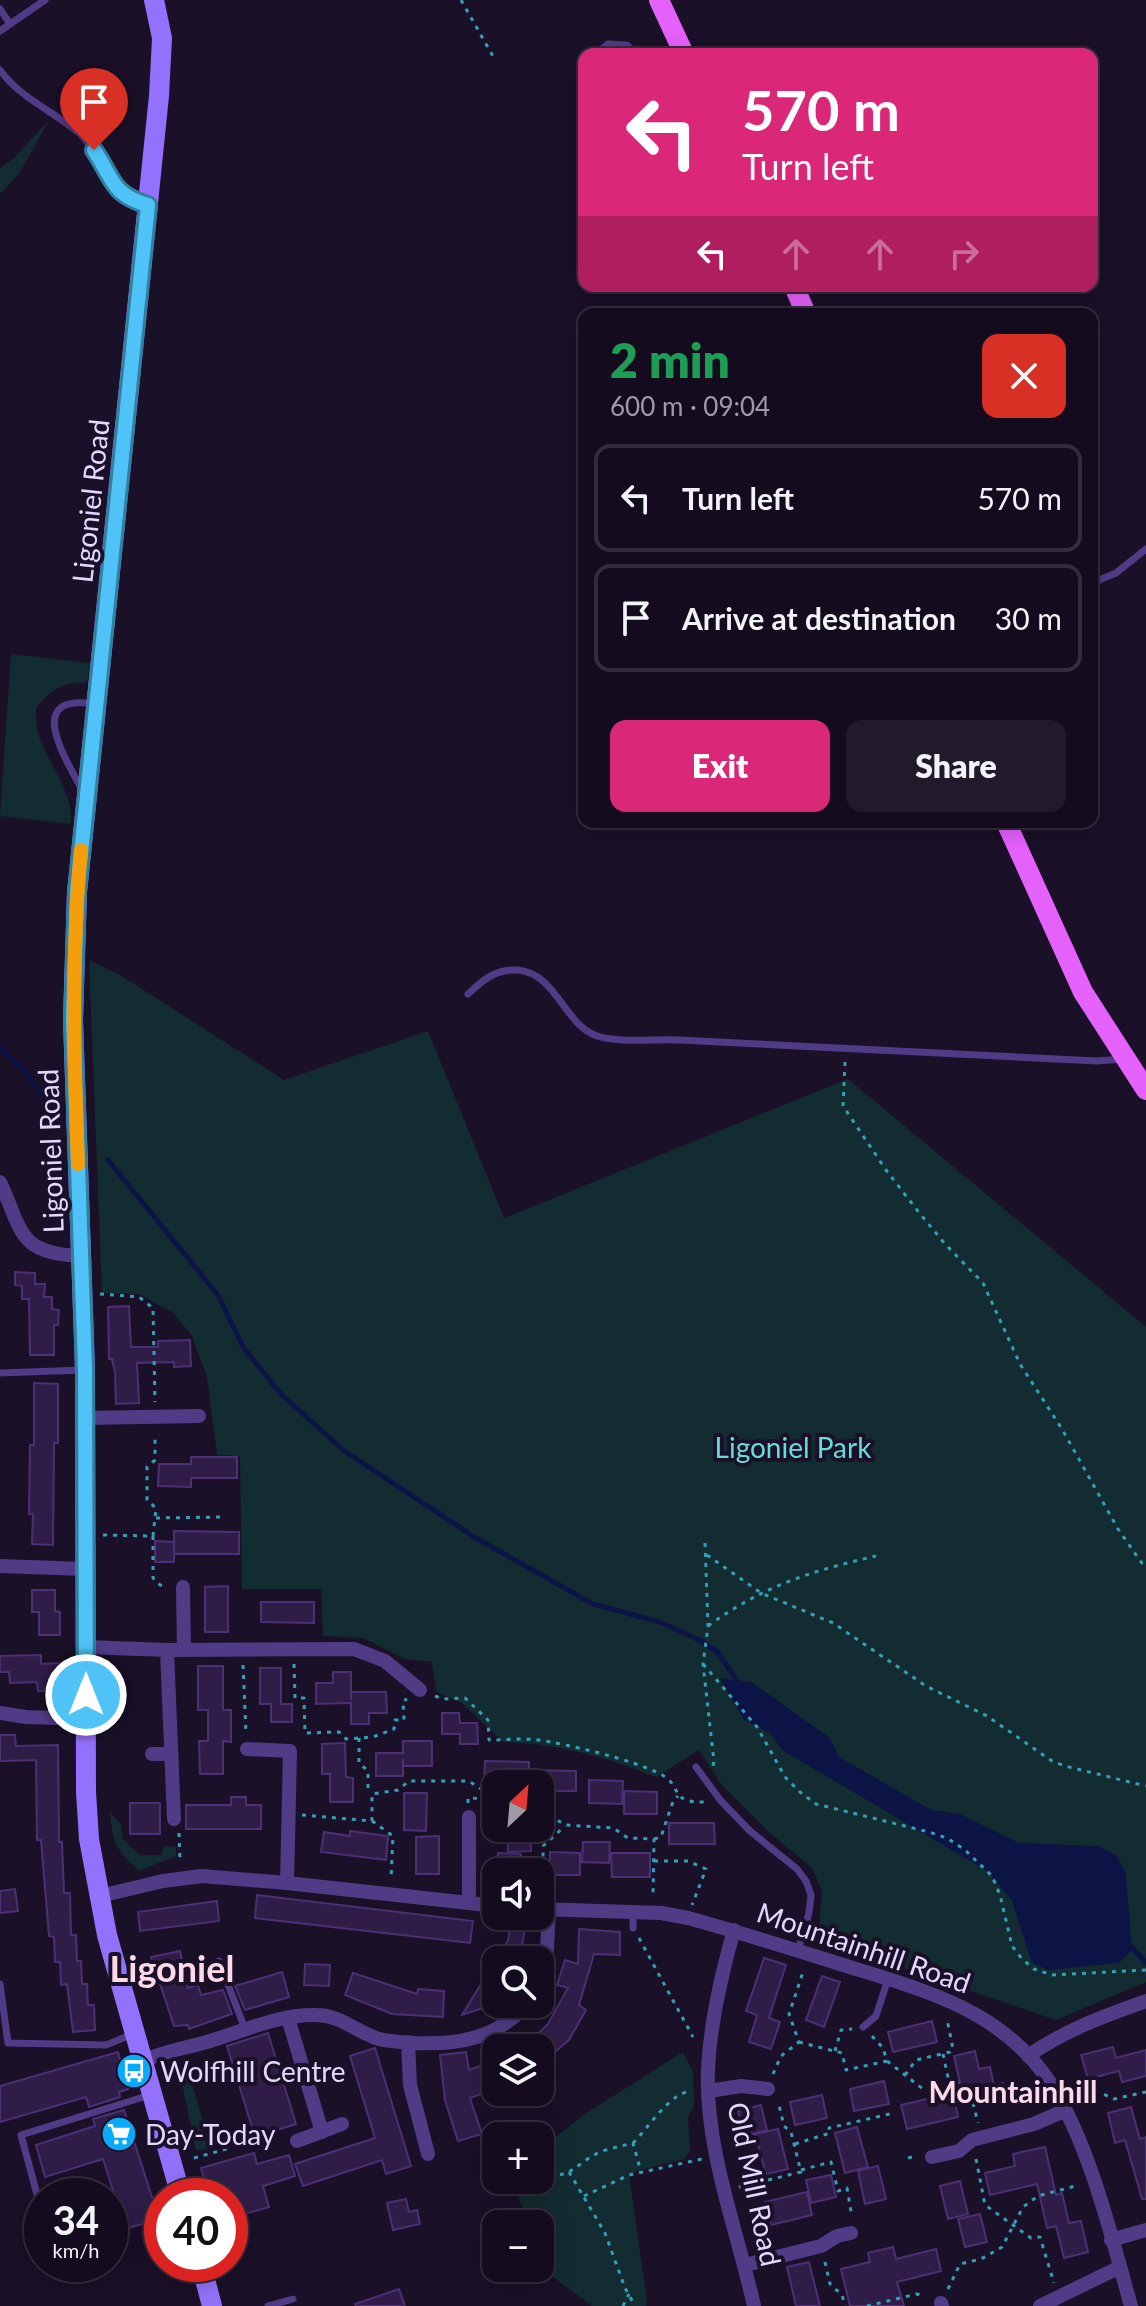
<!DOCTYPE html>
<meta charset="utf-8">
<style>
:root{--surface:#140c1e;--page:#211a2b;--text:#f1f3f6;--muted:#9d9ba4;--line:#332c3c;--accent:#db2777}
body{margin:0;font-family:Lato,sans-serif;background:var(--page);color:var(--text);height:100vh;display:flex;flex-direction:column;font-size:30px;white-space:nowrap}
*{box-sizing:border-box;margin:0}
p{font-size:26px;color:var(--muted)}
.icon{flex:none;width:44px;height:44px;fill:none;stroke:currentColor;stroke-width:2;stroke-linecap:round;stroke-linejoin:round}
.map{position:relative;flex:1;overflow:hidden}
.sheet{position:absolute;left:578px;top:308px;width:520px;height:520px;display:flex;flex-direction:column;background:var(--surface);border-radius:16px;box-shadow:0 4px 20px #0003,0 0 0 2px var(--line)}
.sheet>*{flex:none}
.hud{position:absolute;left:578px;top:48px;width:520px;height:244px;border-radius:16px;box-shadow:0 4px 20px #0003,0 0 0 2px var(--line);background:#db2777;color:#fff;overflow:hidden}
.needle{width:52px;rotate:26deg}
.buttons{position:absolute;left:482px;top:1770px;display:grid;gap:16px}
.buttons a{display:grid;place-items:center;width:72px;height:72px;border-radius:16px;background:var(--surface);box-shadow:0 4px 20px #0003,0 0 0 2px var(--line);font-size:40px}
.speed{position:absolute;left:24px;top:2178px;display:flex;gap:16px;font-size:40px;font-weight:700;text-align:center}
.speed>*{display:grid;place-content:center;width:104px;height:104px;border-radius:50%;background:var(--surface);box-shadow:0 4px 20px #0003,0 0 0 2px var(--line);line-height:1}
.speed small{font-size:20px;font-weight:400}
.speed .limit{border:12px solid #d22;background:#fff;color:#111}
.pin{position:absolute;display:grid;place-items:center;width:68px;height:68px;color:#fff;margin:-82px -34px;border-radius:50% 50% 50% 0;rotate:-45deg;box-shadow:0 0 8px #0007}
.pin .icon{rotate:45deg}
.me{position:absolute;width:88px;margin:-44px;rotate:0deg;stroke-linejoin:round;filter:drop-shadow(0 0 6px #0008)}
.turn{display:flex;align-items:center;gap:28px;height:168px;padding:0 32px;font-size:36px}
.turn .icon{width:104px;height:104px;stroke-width:2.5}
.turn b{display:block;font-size:56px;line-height:68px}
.lanes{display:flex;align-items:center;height:76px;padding:0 32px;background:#0003;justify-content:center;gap:40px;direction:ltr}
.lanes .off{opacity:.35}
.round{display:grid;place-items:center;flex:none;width:84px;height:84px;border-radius:16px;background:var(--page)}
.summary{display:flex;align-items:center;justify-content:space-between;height:136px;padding:0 32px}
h1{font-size:48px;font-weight:800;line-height:60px;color:#1e9e55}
.action{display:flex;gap:16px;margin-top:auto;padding:16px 32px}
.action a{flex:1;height:92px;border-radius:16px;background:var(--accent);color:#fff;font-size:32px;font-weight:800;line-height:92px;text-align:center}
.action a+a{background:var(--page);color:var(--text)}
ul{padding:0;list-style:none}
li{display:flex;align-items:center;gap:24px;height:108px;margin:0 16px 12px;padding:0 16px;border:4px solid var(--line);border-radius:16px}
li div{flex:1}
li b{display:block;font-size:30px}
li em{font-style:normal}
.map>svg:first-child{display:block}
</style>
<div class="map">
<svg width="1146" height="2306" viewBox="0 0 1146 2306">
<rect width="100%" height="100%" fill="#1a1028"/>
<path fill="#132c31" d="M49,120L19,174L0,194V168L12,160Z
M11,654L90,663L87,682C61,684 53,687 36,708C36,716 36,726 38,734C48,764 74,792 71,824L0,816Z
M89,960L120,975L284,1080L428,1031L504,1218L848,1079L1146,1327V1982L1056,2020L818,1939L822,1891L812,1868L770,1833L721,1784L699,1750L656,1777C607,1757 556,1743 503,1742L462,1703L436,1692L432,1662L405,1659L363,1638L323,1636L321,1589H242L240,1456L217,1455L207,1377L191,1334L173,1313L139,1294L102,1293Z
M110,1812L121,1824L123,1839L140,1855H161L164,1846L176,1847V1856L139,1871C116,1850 113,1844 110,1812Z
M683,2052L693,2071L694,2105L688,2118L690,2152L684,2159L629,2173L647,2303L646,2306H592L553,2277L540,2246V2224H530L511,2180H540V2149L588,2112Z
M186,2063L211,2149L196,2150L178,2065Z"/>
<path fill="#0c1345" d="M720,1678L751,1682L830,1738L839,1757L931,1810L960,1814L1019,1843L1099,1846L1116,1855L1126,1873L1132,1950L1119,1963L1048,1970L1032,1963L1012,1901L989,1872L782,1750L770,1733L744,1720Z"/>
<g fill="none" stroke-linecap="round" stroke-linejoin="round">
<path stroke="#0c1345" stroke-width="5" d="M0,1047L25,1072L43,1097
M108,1160L218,1295L243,1347L280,1393L343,1450L476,1538L593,1604L660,1622L699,1640L717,1651L739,1684
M1129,1944L1146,1963"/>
</g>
<path fill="#2f1d48" stroke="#4c2f74" stroke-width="2" d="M15,1272L35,1273V1284H45L44,1297H52V1309L59,1310L58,1325H54V1355H30L29,1299H22V1286L15,1285Z
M129,1306L131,1347H158V1341L190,1340L191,1366L174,1367V1362L137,1363L139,1403L116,1404L115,1372L112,1359H109L108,1307Z
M34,1383L58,1384V1443H54L53,1545L32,1544L33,1514H29L30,1445H34Z
M191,1457H237V1478H191V1487L158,1486L159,1464H191Z
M174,1531L239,1532V1554H174Z
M155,1541L174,1542V1562H155Z
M228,1586V1632H205V1587Z
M32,1590H55V1611L60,1612V1635H39V1612H32Z
M261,1602H314V1623L261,1622Z
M41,1655V1664L61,1663L62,1690L38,1691L37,1682L10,1683L9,1672H0V1656Z
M198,1666H223V1710H231V1742L223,1741V1774H200L199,1741H208V1710H198Z
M260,1668H281V1704H292V1722H271V1704H260Z
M333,1672H351V1700V1692H386L387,1713H369V1724H351V1703L316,1704V1683H333Z
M442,1713H459L460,1723H477L478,1744H460V1734H442Z
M0,1735H15L16,1746L58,1745L59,1842H62L64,1893H70L71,1935H76L77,1961H81L82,1984H87L88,2005H94L95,2030L73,2032L67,1984L61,1985L60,1962H55L54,1937L49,1936L41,1840H37L36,1760L0,1761Z
M403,1741H432V1766H403V1759V1776H376V1753H403Z
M345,1743L346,1777L353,1778V1802H330V1774H322V1744Z
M485,1761L529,1762V1782H484Z
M531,1770L576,1771V1791H540V1784H531Z
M589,1780L623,1781L622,1804L589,1803Z
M624,1791L657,1792V1814H624Z
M404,1793H427L426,1831L404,1830Z
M231,1797H246V1805H261V1829H186V1805H231Z
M130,1803H160V1834H130Z
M669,1823H714L715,1844H669Z
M507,1828H530L531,1851L508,1852Z
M350,1831L388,1836L386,1860L321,1852L324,1832L350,1836Z
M439,1836V1874H416V1837Z
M583,1842H610L609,1863L582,1862Z
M550,1852L580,1853V1875H550Z
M498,1853L521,1854L520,1872H497Z
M611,1853H650V1877H612Z
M15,1889L18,1911L0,1913V1891Z
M257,1895L473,1921L470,1943L255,1918Z
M217,1901L219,1921L140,1931L138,1912Z
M510,1925L525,1927L520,1960H496L508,1941Z
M579,1929L620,1932V1955L594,1954L579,2005L586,2010L569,2040L540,2064V2048H523L548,2024L568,1988L557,1985L565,1960L578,1964Z
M180,1951L188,1988L198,1985L201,1995L223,1990L232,2014L189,2029L188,2025L174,2026L160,1984H156L151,1957Z
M764,1958L786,1965L769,2018L780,2022L771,2049L749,2042L757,2015L746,2011Z
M305,1964L330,1965L329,1986L304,1985Z
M282,1972L289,1997L245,2010L235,1986Z
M353,1973L417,1994L418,1989L444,1991L443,2017L392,2014L345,1995Z
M822,1976L840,1982L824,2027L806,2020Z
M481,1984L489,2006L462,2015Z
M932,2021L937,2042L893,2052L888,2032Z
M268,2033L296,2124L255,2137L227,2046Z
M1113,2047L1116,2058L1146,2050V2076L1122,2082L1119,2071L1088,2079L1081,2055Z
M375,2048L411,2166L386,2174L382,2160L303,2186L295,2164L375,2138L350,2056Z
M975,2051L979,2069L990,2067L994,2085L1003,2083L1007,2101L986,2105L982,2088L962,2092L954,2056Z
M118,2052L128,2089L119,2092L120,2097L89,2107L86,2097L0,2122V2086Z
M466,2052L469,2070L496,2060V2088L470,2098L482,2134L458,2141L445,2100L440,2055Z
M884,2081L889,2104L854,2111L850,2089Z
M953,2093L958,2117L907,2129L901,2105Z
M822,2095L827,2118L795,2125L790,2102Z
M761,2105L767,2130L745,2136L738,2111Z
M1131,2107L1140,2139L1146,2137V2199H1142L1125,2140L1115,2143L1108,2113Z
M124,2110L159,2219L125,2229L103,2159L45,2177L36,2145L95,2126L93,2119Z
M857,2127L868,2167L845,2173L835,2133Z
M778,2129L788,2169L766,2174L755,2134Z
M1045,2147L1056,2195L1062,2193L1069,2223L1081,2221L1088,2252L1064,2258L1056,2226L1047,2228L1037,2184L990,2195L985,2173L1015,2166L1013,2154Z
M254,2153L257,2164L289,2155L295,2176L263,2186L269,2207L230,2218V2196H209L201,2168Z
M878,2166L886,2199L865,2204L858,2171Z
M831,2175L836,2197L811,2203L806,2180Z
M960,2181L968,2214L948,2219L940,2186Z
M807,2192L812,2215L771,2225L765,2202Z
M406,2199L409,2212L417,2210L420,2224L393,2230L387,2203Z
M980,2214L987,2242L965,2247L958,2219Z
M893,2247L896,2259L936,2249L941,2271L897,2282L904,2306H850L841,2269L870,2262L868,2253Z
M809,2262L820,2306H796L787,2267Z
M399,2289L405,2306H356L355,2304Z"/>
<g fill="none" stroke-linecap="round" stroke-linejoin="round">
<path stroke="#32a1b8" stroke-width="3" stroke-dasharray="4 6" stroke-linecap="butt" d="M461,0L494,58
M845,1062L843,1106L886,1170L917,1210L945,1244L983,1283L1020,1364L1062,1429L1118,1529L1146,1569
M100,1294L139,1297L153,1308L155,1402
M156,1518L222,1517
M103,1535L153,1536L156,1508L147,1500V1467L155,1460V1434
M153,1536V1578L160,1585L167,1586
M705,1543L708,1626L703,1664L714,1762L712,1769
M707,1555L761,1593L833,1623L926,1686L987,1716L1052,1761L1065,1766L1146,1786
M708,1626C763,1586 811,1571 876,1556
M294,1664L295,1698H304L305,1733L339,1732L346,1739L373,1737L394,1729L395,1720H404L403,1701L407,1699
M703,1664L757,1727L785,1777L800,1792L816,1804L929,1832L947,1838L965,1850L992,1876L1000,1895L1012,1946L1022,1959L1034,1969L1052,1975L1146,1970
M243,1665L246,1733
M435,1696L443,1699L465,1698L488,1720L489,1740C505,1740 522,1738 538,1740C567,1744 638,1761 662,1775C683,1786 668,1803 705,1802
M359,1738V1763L368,1771V1789L371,1792
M468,1803V1798L492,1799
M540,1811L566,1825L613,1828L628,1838L654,1839L653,1897
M302,1815L372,1821V1794L398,1790L409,1781H469L496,1799
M372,1821L393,1836L391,1879
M179,1833L180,1862
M654,1839L661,1837L672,1804L678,1796
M654,1861H688L706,1869L692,1905
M535,1872V1862L543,1857V1846L565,1826
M639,1938L693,2037
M872,2036L883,2048L887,2061L923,2089L957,2081L960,2095L973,2103L978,2123
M799,2042L842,2053L846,2070L887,2061
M835,2051L841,2030L852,2029
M943,2054L949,2082
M773,2074L781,2056L799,2042L789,2014L804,1969
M905,2075L916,2060L950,2052L953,2049L947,2019
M1076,2098L1097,2091L1114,2099L1146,2092
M633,2143C649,2127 670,2093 691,2091
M795,2144L830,2133L829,2128L894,2113
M194,2158L230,2148
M908,2158L916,2156
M976,2159L985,2205L1031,2238L1040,2237L1054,2283
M801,2170L831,2162L838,2191L847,2188L852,2217
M569,2172L605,2233L625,2288L635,2306
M540,2174C570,2181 576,2163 600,2152C611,2148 622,2146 633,2143L641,2172
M739,2187L801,2172L791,2132L784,2126L778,2101
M584,2196L629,2175L702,2159
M825,2262L830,2284L842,2295L845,2306
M948,2289L960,2264L981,2259L1002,2247L1023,2207L1038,2196L1079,2185
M623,2306L629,2294
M867,2306L917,2294L925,2297"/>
<path stroke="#503c86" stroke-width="7" d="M0,9L10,24
M0,31L45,0
M596,54L608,44L627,45L636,54
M0,70C20,98 53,111 79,133C97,149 112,191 128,199C133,202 141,202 146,204
M1092,583L1116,573L1146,549
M82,790C65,757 23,693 95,704
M468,994C483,980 495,969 517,970C557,973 563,1024 597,1036C619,1043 655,1039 679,1040L1097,1061L1123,1059
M0,1373L83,1370
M696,1767L721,1801L750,1831L797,1869L806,1881L811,1895L809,1913L798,1950
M633,1912V1928
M219,1961L245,2029
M0,1984L8,2043L106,2045L133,2034
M863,2027L876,2016L888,1979
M42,2213L21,2135L150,2095
M268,2306L293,2299"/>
<path stroke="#503c86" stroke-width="14" d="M0,1182C23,1232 18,1254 82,1256
M84,1418L199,1416
M0,1566L85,1569
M183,1587L184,1650
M86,1647L167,1650L354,1649L385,1661L420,1690
M167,1650L174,1819
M0,1713L26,1717L86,1719
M247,1749L290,1751L287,1883
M152,1754H171
M469,1817V1903
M100,1896L163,1881L202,1876L287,1883L496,1906
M540,1909L661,1913L688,1918C739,1932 789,1948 840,1964C916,1988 994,2006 1044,2074C1087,2133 1111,2235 1131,2306
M734,1930C721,1976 710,2023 708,2070C705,2149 737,2229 754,2306
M540,1979L547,1948L549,1910
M288,2018L322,2132
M408,2042L410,2085L428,2154
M1028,2056C1065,2030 1104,2016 1146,2001
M144,2061C163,2051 182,2049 203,2043C239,2033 278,2014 316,2015C341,2015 356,2032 379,2039C391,2042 403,2042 415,2043C460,2045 497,2038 527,2004
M709,2091L741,2086L768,2089
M297,2141L342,2124
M932,2157L959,2151L972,2140L1034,2124L1066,2110
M1111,2240L1146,2230
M745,2265L821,2246L837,2236L851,2233
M941,2303L942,2306
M1040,2306L1120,2267"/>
<path stroke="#9471fc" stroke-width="20" d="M154,0L162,38L159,96L77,892L73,1020L85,1370L86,1792L89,1839L107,1935L181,2196
M201,2264L212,2306"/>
<path stroke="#e561fc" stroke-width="20" d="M659,0L684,54
M794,286L806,314
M1006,822L1083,992L1146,1090"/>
</g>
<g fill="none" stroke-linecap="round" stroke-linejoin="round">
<defs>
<path id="route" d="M86,1695L85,1370L73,1020L77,892L148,205C111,194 114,180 94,150"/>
</defs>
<use href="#route" stroke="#337fa1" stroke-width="20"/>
<use href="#route" stroke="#4fc3f7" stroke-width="14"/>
<path stroke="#f59e0b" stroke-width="14" d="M78,1164C74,1060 71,954 81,850"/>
</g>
<defs>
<symbol id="bus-disc" viewBox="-11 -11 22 22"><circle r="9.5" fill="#08abfa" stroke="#1a1028"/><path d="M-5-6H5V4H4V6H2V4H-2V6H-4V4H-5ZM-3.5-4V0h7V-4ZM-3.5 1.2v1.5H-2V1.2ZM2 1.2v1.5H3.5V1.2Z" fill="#fff"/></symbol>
<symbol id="supermarket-disc" viewBox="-11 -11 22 22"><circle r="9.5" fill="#08abfa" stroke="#1a1028"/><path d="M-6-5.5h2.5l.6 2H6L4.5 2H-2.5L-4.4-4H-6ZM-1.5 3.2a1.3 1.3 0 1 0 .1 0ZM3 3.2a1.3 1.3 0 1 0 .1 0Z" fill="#fff"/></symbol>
</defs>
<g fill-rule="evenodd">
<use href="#bus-disc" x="114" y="2051" width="40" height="40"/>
<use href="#supermarket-disc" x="99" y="2114" width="40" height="40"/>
</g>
<g text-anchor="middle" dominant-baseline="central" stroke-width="8" stroke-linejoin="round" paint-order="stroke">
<g font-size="28" fill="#e5d8fe" stroke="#1a1028">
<text transform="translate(90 501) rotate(-84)">Ligoniel Road</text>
<text transform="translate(50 1151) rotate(-92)">Ligoniel Road</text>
<text transform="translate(864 1947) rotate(19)">Mountainhill Road</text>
<text transform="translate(755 2184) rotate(78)">Old Mill Road</text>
</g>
<g font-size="28" fill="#64dedb" stroke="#1a1028">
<text x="793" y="1447">Ligoniel Park</text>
</g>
<g font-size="28" fill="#e5d8fe" stroke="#1a1028" text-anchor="start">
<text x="160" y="2071">Wolfhill Centre</text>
<text x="145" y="2134">Day-Today</text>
</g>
<g font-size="30" font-weight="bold" fill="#fedae9" stroke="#1a1028">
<text x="1013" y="2091">Mountainhill</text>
</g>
<g font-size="36" font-weight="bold" fill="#fedae9" stroke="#1a1028">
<text x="172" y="1968">Ligoniel</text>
</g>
</g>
</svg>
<div class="buttons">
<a><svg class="needle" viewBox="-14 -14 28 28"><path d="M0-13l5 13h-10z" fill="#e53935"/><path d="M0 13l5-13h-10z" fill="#9d9ba4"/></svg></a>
<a><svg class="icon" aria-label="sound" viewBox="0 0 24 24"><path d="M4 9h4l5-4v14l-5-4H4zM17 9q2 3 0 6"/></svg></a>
<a><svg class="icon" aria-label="search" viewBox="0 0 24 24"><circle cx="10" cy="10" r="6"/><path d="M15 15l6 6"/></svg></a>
<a><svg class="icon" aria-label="layers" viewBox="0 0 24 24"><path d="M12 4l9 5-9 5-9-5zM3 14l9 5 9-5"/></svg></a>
<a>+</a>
<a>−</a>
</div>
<div class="speed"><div>34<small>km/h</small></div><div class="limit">40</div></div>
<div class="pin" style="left:94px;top:150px;background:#d93025"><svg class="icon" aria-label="arrive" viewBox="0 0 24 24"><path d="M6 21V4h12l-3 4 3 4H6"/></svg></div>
<svg class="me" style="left:86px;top:1695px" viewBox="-20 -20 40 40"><circle r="17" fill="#4fc3f7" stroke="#fff" stroke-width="3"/><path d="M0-11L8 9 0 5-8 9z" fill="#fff"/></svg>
<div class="hud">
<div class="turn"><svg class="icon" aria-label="left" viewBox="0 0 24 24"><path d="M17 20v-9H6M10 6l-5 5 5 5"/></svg><div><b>570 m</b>Turn left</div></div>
<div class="lanes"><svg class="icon" aria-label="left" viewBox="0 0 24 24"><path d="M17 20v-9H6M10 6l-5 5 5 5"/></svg><svg class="icon off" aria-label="ahead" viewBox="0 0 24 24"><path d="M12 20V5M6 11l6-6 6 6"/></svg><svg class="icon off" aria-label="ahead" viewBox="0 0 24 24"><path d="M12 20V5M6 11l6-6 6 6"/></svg><svg class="icon off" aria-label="right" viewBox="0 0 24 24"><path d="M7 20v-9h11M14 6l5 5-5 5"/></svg></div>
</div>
<section class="sheet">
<div class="summary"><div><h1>2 min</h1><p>600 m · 09:04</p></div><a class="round" style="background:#d93025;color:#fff"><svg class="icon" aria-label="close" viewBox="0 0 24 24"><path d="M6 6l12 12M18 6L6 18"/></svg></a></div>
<ul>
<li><svg class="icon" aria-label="left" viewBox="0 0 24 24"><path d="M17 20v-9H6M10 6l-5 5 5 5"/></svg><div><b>Turn left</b></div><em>570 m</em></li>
<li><svg class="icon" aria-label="arrive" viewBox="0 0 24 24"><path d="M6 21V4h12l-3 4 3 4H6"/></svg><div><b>Arrive at destination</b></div><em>30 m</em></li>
</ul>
<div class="action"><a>Exit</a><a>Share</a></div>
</section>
</div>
